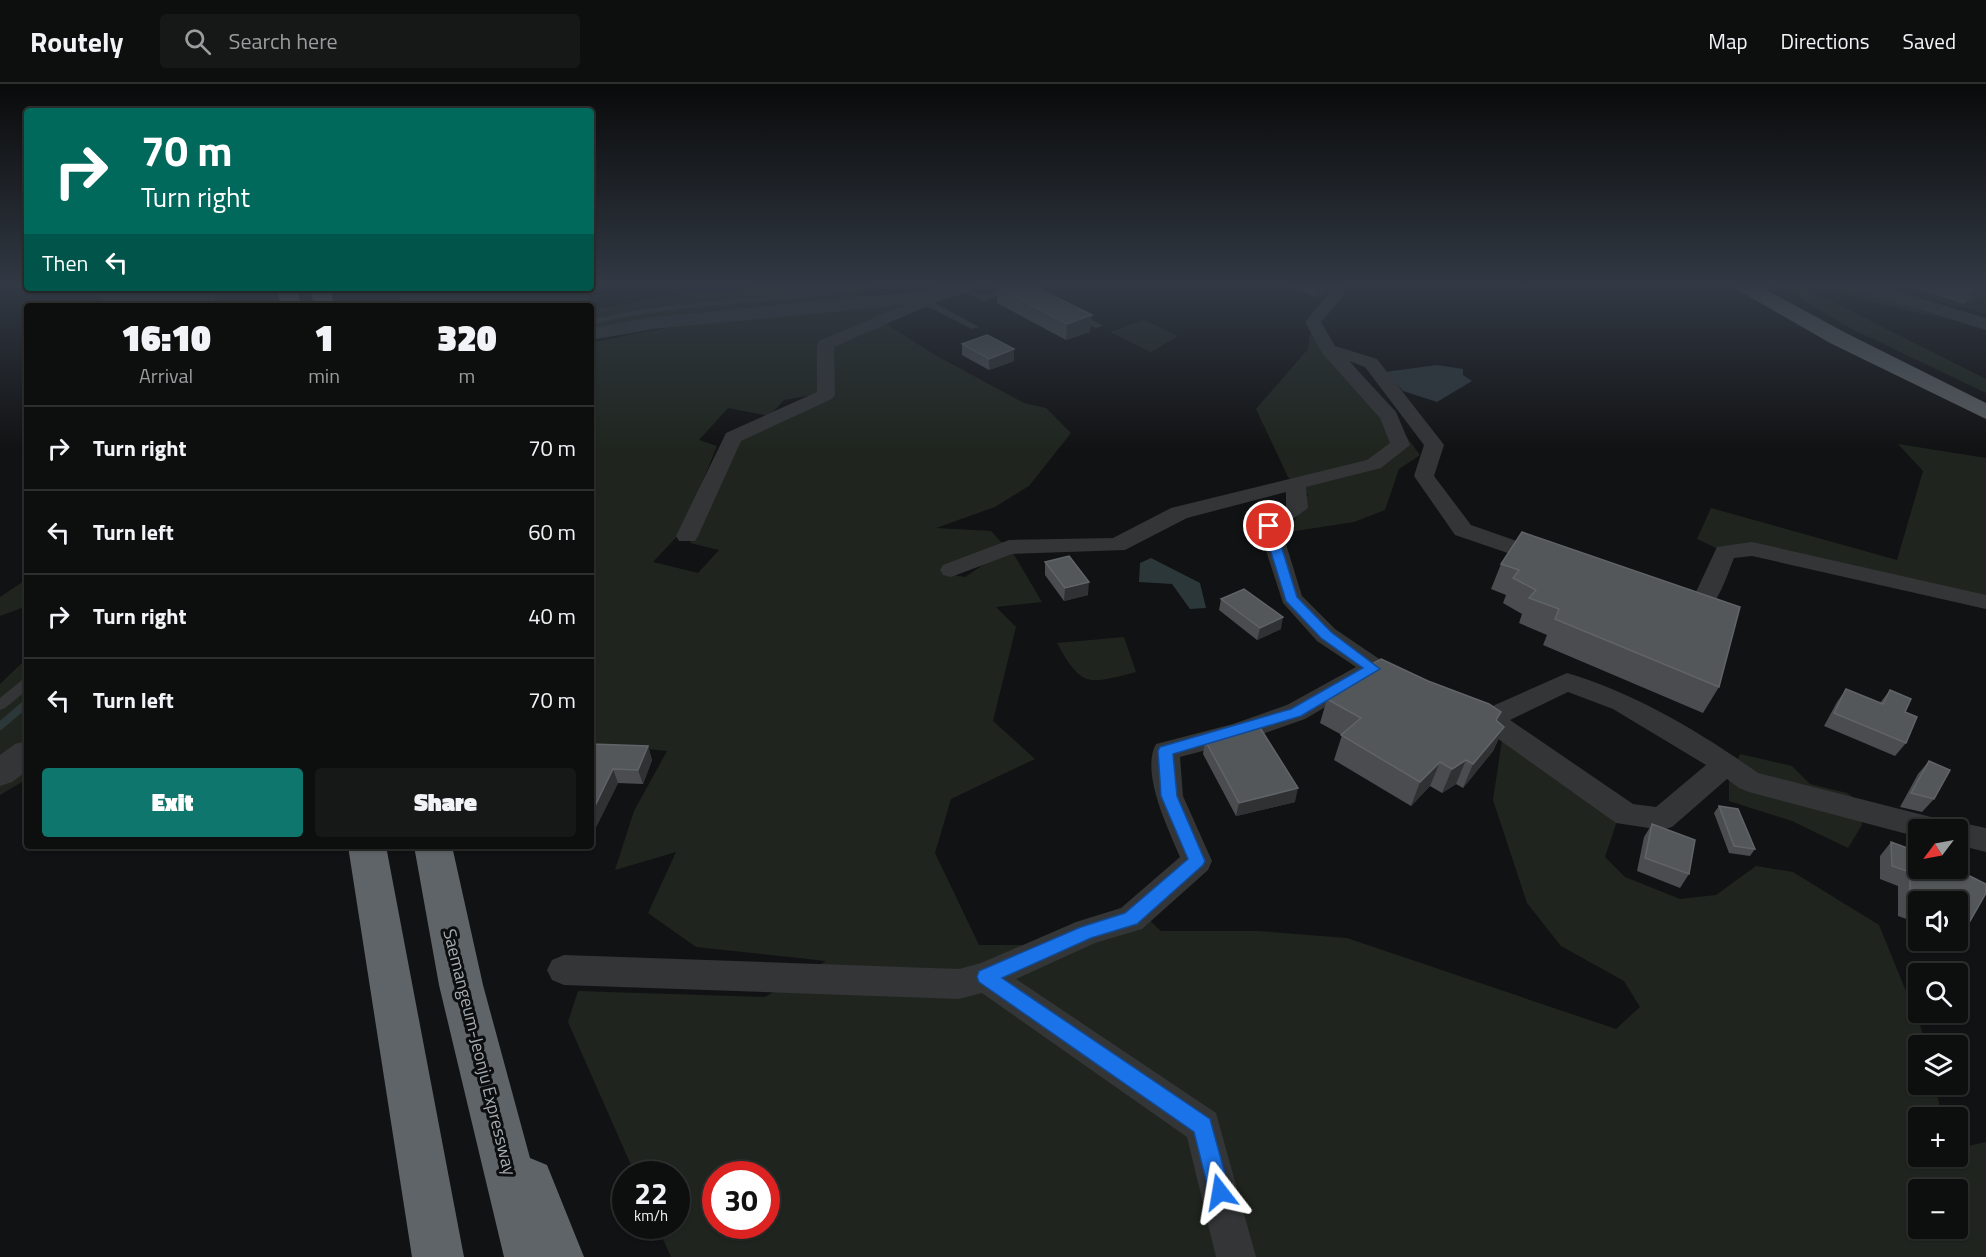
<!DOCTYPE html>
<meta charset="utf-8">
<style>
:root{--surface:#0d0e0e;--page:#161717;--text:#f1f3f6;--muted:#9a9c9e;--line:#2d2e2e;--accent:#0f766e}
body{margin:0;font-family:"Titillium Web",sans-serif;background:var(--page);color:var(--text);height:100vh;display:flex;flex-direction:column;font-size:22px;white-space:nowrap}
*{box-sizing:border-box;margin:0}
p{font-size:20px;color:var(--muted)}
.icon{flex:none;width:33px;height:33px;fill:none;stroke:currentColor;stroke-width:2;stroke-linecap:round;stroke-linejoin:round}
.map{position:relative;flex:1;overflow:hidden}
.panel{position:absolute;left:24px;top:219px;width:570px;height:546px;display:flex;flex-direction:column;background:var(--surface);border-radius:6px;box-shadow:0 2px 4px #0004,0 0 0 2px var(--line)}
.panel>*{flex:none}
.guide{position:absolute;left:24px;top:24px;width:570px;height:183px;border-radius:6px;box-shadow:0 2px 4px #0004,0 0 0 2px var(--line);background:#00695c;color:#fff;overflow:hidden}
.needle{width:39px;rotate:238deg}
.controls{position:absolute;left:1908px;top:735px;display:grid;gap:12px}
.controls a{display:grid;place-items:center;width:60px;height:60px;border-radius:6px;background:var(--surface);box-shadow:0 2px 4px #0004,0 0 0 2px var(--line);font-size:30px}
.speed{position:absolute;left:612px;top:1077px;display:flex;gap:12px;font-size:30px;font-weight:700;text-align:center}
.speed>*{display:grid;place-content:center;width:78px;height:78px;border-radius:50%;background:var(--surface);box-shadow:0 2px 4px #0004,0 0 0 2px var(--line);line-height:1}
.speed small{font-size:15px;font-weight:400}
.speed .limit{border:9px solid #d22;background:#fff;color:#111}
.pin{position:absolute;display:grid;place-items:center;width:51px;height:51px;color:#fff;margin:-26px;border:3px solid #fff;border-radius:50%;box-shadow:0 2px 6px #0007}
.me{position:absolute;width:66px;margin:-33px;rotate:346deg;stroke-linejoin:round;filter:drop-shadow(0 0 4px #0008)}
.turn{display:flex;align-items:center;gap:21px;height:126px;padding:0 18px;font-size:27px}
.turn .icon{width:78px;height:78px;stroke-width:2.5}
.turn b{display:block;font-size:42px;line-height:51px}
.then{display:flex;align-items:center;height:57px;padding:0 18px;background:#0003;gap:12px;font-size:22px}
.eta{display:flex;justify-content:space-evenly;align-items:center;height:102px;text-align:center}
.eta b{font-size:36px;font-weight:800;line-height:42px}
.button{display:flex;gap:12px;margin-top:auto;padding:12px 18px}
.button a{flex:1;height:69px;border-radius:6px;background:var(--accent);color:#fff;font-size:24px;font-weight:800;line-height:69px;text-align:center}
.button a+a{background:var(--page);color:var(--text)}
ul{padding:0;list-style:none}
li{display:flex;align-items:center;gap:18px;height:84px;padding:0 18px;border-top:2px solid var(--line)}
li div{flex:1}
li b{display:block;font-size:22px}
li em{font-style:normal}
header{display:flex;align-items:center;gap:36px;box-sizing:border-box;height:84px;padding:0 30px;background:var(--surface);border-bottom:2px solid var(--line)}
header strong{font-size:28px}
nav{display:flex;gap:33px;margin-inline-start:auto;font-size:21px}
.search{width:420px;height:54px;background:var(--page);display:flex;align-items:center;gap:15px;box-sizing:border-box;padding:0 21px;border-radius:6px;color:var(--muted);font-size:22px}
.map>svg:first-child{display:block}
</style>
<header>
<strong>Routely</strong>
<div class="search"><svg class="icon" aria-label="search" viewBox="0 0 24 24"><circle cx="10" cy="10" r="6"/><path d="M15 15l6 6"/></svg>Search here</div>
<nav><a>Map</a><a>Directions</a><a>Saved</a></nav>
</header>
<div class="map">
<svg width="1986" height="1173" viewBox="0 0 1986 1173">
<rect width="100%" height="100%" fill="#111213"/>
<path fill="#1d1e20" d="M1886,202H1986V230L1900,207Z"/>
<path fill="#1f251e" fill-rule="evenodd" d="M776,202H850L870,215L603,242L591,245V226L672,211Z
M1779,202H1854L1947,236L1815,204L1811,207L1986,295V309L1848,243Z
M97,204H217L214,217L180,222H105Z
M402,204H589V222H399Z
M903,222L821,262L818,310L784,316L769,332L728,324L699,356L717,362L683,446L653,478L698,489L719,466L690,459L738,355L832,314V263L885,239L935,271L1024,319L1046,324L1071,349L1029,402L995,423L936,444L991,447L1002,459L965,474L941,489L965,493L986,479L1013,469L1042,518L996,523L1016,543L993,637L1035,675L951,715L935,769L979,861H1085L1146,833L1161,847H1258L1347,854L1616,945L1640,923L1624,897L1561,862L1527,819L1493,716L1502,656L1618,734L1605,773L1625,793L1680,815L1716,811L1756,782L1793,788L1879,841L1921,944L1925,961L1918,962V1000L1935,1001L1942,1033L1918,1034V1072H1958V1064L1986,1058V1173H671L657,1142H676V1090H635L568,938L578,907L765,913L826,877L696,863L648,829L676,768L615,786L634,727L667,667L591,659V259C694,235 798,229 903,222ZM716,1090H766V1142H716ZM1918,1106H1958V1144H1918Z
M1144,236L1178,252L1151,268L1110,248Z
M1310,249L1352,279L1420,371L1399,385L1385,426L1354,438L1289,448L1308,411L1288,393L1256,325L1308,265Z
M1898,360L1986,374V525L1757,471L1735,473L1697,455L1711,424L1897,476L1923,387Z
M27,495V522L0,532V513Z
M1124,553L1136,588C1089,600 1082,605 1057,559Z
M27,574V695L0,711V600Z
M1740,670L1792,682L1810,700L1847,709L1862,719V741L1848,764L1792,737L1729,717V697Z"/>
<path fill="#2c373a" d="M1437,281L1463,285V291L1472,297L1437,318L1403,307L1385,288Z
M1151,474L1200,499L1206,524L1190,525L1172,500L1139,498L1140,479Z"/>
<g fill="none" stroke-linecap="round" stroke-linejoin="round">
<path stroke="#2c373a" stroke-width="4.5" d="M591,238C681,216 775,219 866,202"/>
<path stroke="#2c373a" stroke-width="8" d="M0,642L27,619"/>
<path fill="#333537" fill-rule="evenodd" d="M958,202H964L984,211L1012,202H1023L984,217L958,206Z
M923,216H929L979,243L972,245L923,220Z
M1072,228H1078L1103,242L1096,244L1072,232Z
M27,594V606L5,624L0,626V614L22,596Z"/>
<path fill="#333537" fill-rule="evenodd" d="M1327,202H1343L1344,211L1321,238L1335,262L1377,275L1441,357L1444,361L1434,392L1471,441L1554,470L1557,475L1554,480L1546,482L1455,451L1414,392L1424,361L1365,283L1349,277L1396,328L1410,361L1381,384L1306,403L1308,424L1281,444L1302,512L1335,545L1394,585L1398,591L1394,597L1385,600L1373,595L1305,635L1248,655L1180,673L1183,712L1212,777L1208,786L1142,845L1095,859L1016,895L1216,1029L1256,1173H1216L1187,1053L982,909L959,915L564,901L552,896L547,886L552,876L564,871L959,885L981,879L1076,838L1121,824L1180,773C1169,746 1140,689 1156,660L1233,640L1287,621L1356,583L1317,557L1283,519L1258,442L1286,422V408L1187,434L1125,466L1012,470L951,493L943,491L940,486L943,481L1009,456L1113,454L1171,424L1367,376L1390,359L1380,334L1322,269L1305,238L1328,210Z
M937,207L945,212L943,215L834,263L835,311L832,315L741,357L698,452L695,457H679L676,452L726,349L817,308V261L819,257Z
M1752,458L1986,511V525L1752,472L1734,474C1725,495 1714,541 1683,531C1677,529 1672,527 1668,521L1672,516L1680,514L1689,516L1696,508L1717,463Z
M1567,589C1633,608 1702,649 1758,689L1935,734L1945,738L1948,742L1958,738L1986,744V768L1958,761V746H1918V753L1749,708L1739,704L1727,695L1672,743L1662,746L1616,739L1480,642L1459,634L1455,627L1459,620L1468,618L1488,624ZM1568,608L1613,625L1706,681L1656,723L1633,720L1510,636Z"/>
<path fill="#333537" fill-rule="evenodd" d="M948,202H976L973,206L937,218L654,245L591,256V244L654,233L934,206Z
M1852,202H1879L1986,234V246L1854,206Z
M27,657V687L12,698L0,702V671L15,660Z"/>
<path fill="#575c5f" fill-rule="evenodd" d="M1735,202H1759L1846,249L1986,319V335L1830,259L1738,206Z"/>
<path fill="#5f6468" fill-rule="evenodd" d="M278,204H298L300,222H280Z
M310,204H330L334,222H314Z
M348,762H386L464,1173H412Z
M414,762H452L483,901L530,1074L547,1081L584,1173H504L439,901Z"/>
</g>
<path fill="#4a4c4f" d="M1287,202H1327L1325,210L1316,213Z
M1907,202H1986V211L1964,220Z
M997,203L1090,248L1066,256L997,219Z
M962,260L1014,265V277L989,286L962,271Z
M1522,448L1719,603L1703,629L1543,561L1547,551L1519,539L1522,530L1503,519L1506,511L1491,505L1501,480Z
M1045,478L1088,511L1064,517L1045,491Z
M1221,515L1281,545L1257,556L1219,526Z
M1846,605L1880,619L1890,606L1905,628L1906,659L1895,672L1824,642L1837,618Z
M1327,615L1497,637L1504,643L1493,667L1463,704L1456,700L1442,709L1430,702L1411,722L1334,676L1342,651L1320,639Z
M1236,648L1295,718L1236,732L1203,670L1205,656L1236,651Z
M591,660L648,662L652,676L643,700L618,699L591,753Z
M1929,677L1934,715L1922,728L1900,723L1918,690Z
M1719,722L1755,765L1750,772L1729,769L1714,729Z
M1652,740L1689,790L1680,804L1637,787L1644,753Z
M1891,758L1918,768V784H1954L1986,800V809L1970,837L1958,849V818H1918V839L1898,832V802L1880,795V772Z"/>
<path fill="#2f3133" d="M1318,202H1327L1325,210L1316,213Z
M1985,202H1986V211L1964,220L1972,207Z
M1092,231L1090,248L1066,256L1067,240Z
M1014,265V277L989,286V275Z
M1089,498L1088,511L1064,517L1065,504Z
M1283,533L1281,545L1257,556L1260,544Z
M1504,643L1493,667L1463,704L1473,680Z
M648,662L652,676L643,700L638,686Z
M1466,676L1456,700L1442,709L1452,685Z
M1440,678L1430,702L1411,722L1420,698Z
M613,685L618,699L591,753V730Z
M1298,704L1295,718L1236,732L1239,719Z"/>
<path fill="#53575a" stroke="#606468" stroke-width="1.5" d="M1001,202H1034L1092,231L1067,240L997,203Z
M1956,202H1985L1972,207Z
M987,251L1014,265L989,275L962,260Z
M1522,448L1740,523L1719,603L1555,535L1559,525L1529,514L1536,506L1513,494L1519,486L1501,480Z
M1069,472L1089,498L1065,504L1045,478Z
M1244,505L1283,533L1260,544L1221,515Z
M1381,575L1428,597L1489,620L1501,628L1496,636L1504,643L1473,680L1466,676L1452,685L1440,678L1420,698L1341,651L1361,634L1327,615L1360,586Z
M1846,605L1883,620L1890,606L1911,615L1905,628L1917,633L1906,659L1834,629Z
M1259,642L1298,704L1239,719L1205,656L1238,651L1236,648Z
M591,660L648,662L638,686L613,685L591,730Z
M1929,677L1950,686L1934,715L1911,709Z
M1719,722L1738,725L1755,765L1734,762Z
M1652,740L1695,756L1689,790L1645,774Z
M1891,758L1918,768V784H1954L1986,800V809L1970,837L1958,833V818H1918V822L1910,819V788L1892,782Z"/>
<linearGradient id="sky" x2="0" y2="1"><stop stop-color="#090a0a"/><stop offset="0.55" stop-color="#323944"/><stop offset="1" stop-color="#323944" stop-opacity="0"/></linearGradient>
<rect width="1986" height="366" fill="url(#sky)"/>
<path fill="#1a73e8" stroke="#114b97" stroke-width="1.5" d="M1269,439L1275,442L1297,513L1331,548L1380,585L1301,632L1173,670L1177,712L1205,777L1203,781L1137,840L1091,854L1002,894L1210,1035L1230,1108L1227,1115L1220,1118L1212,1115L1209,1108L1194,1048L979,898L977,893L979,887L1081,843L1125,829L1188,775L1161,712L1158,667L1160,663L1291,625L1363,584L1321,554L1286,517L1263,442Z"/>
<g text-anchor="middle" dominant-baseline="central" stroke-width="6" stroke-linejoin="round" paint-order="stroke">
<g font-size="18" fill="#a4acb2" stroke="#0c0d0e">
<text transform="translate(480 968) rotate(76)">Saemangeum-Jeonju Expressway</text>
</g>
</g>
</svg>
<div class="controls">
<a><svg class="needle" viewBox="-14 -14 28 28"><path d="M0-13l5 13h-10z" fill="#e53935"/><path d="M0 13l5-13h-10z" fill="#9a9c9e"/></svg></a>
<a><svg class="icon" aria-label="sound" viewBox="0 0 24 24"><path d="M4 9h4l5-4v14l-5-4H4zM17 9q2 3 0 6"/></svg></a>
<a><svg class="icon" aria-label="search" viewBox="0 0 24 24"><circle cx="10" cy="10" r="6"/><path d="M15 15l6 6"/></svg></a>
<a><svg class="icon" aria-label="layers" viewBox="0 0 24 24"><path d="M12 4l9 5-9 5-9-5zM3 14l9 5 9-5"/></svg></a>
<a>+</a>
<a>−</a>
</div>
<div class="speed"><div>22<small>km/h</small></div><div class="limit">30</div></div>
<div class="pin" style="left:1269px;top:442px;background:#d93025"><svg class="icon" aria-label="arrive" viewBox="0 0 24 24"><path d="M6 21V4h12l-3 4 3 4H6"/></svg></div>
<svg class="me" style="left:1220px;top:1108px" viewBox="-20 -20 40 40"><path d="M0-17L14 15 0 8-14 15z" fill="#1a73e8" stroke="#fff" stroke-width="4"/></svg>
<div class="guide">
<div class="turn"><svg class="icon" aria-label="right" viewBox="0 0 24 24"><path d="M7 20v-9h11M14 6l5 5-5 5"/></svg><div><b>70 m</b>Turn right</div></div>
<div class="then">Then<svg class="icon" aria-label="left" viewBox="0 0 24 24"><path d="M17 20v-9H6M10 6l-5 5 5 5"/></svg></div>
</div>
<section class="panel">
<div class="eta">
<div><b>16:10</b><p>Arrival</p></div>
<div><b>1</b><p>min</p></div>
<div><b>320</b><p>m</p></div>
</div>
<ul>
<li><svg class="icon" aria-label="right" viewBox="0 0 24 24"><path d="M7 20v-9h11M14 6l5 5-5 5"/></svg><div><b>Turn right</b></div><em>70 m</em></li>
<li><svg class="icon" aria-label="left" viewBox="0 0 24 24"><path d="M17 20v-9H6M10 6l-5 5 5 5"/></svg><div><b>Turn left</b></div><em>60 m</em></li>
<li><svg class="icon" aria-label="right" viewBox="0 0 24 24"><path d="M7 20v-9h11M14 6l5 5-5 5"/></svg><div><b>Turn right</b></div><em>40 m</em></li>
<li><svg class="icon" aria-label="left" viewBox="0 0 24 24"><path d="M17 20v-9H6M10 6l-5 5 5 5"/></svg><div><b>Turn left</b></div><em>70 m</em></li>
</ul>
<div class="button"><a>Exit</a><a>Share</a></div>
</section>
</div>
